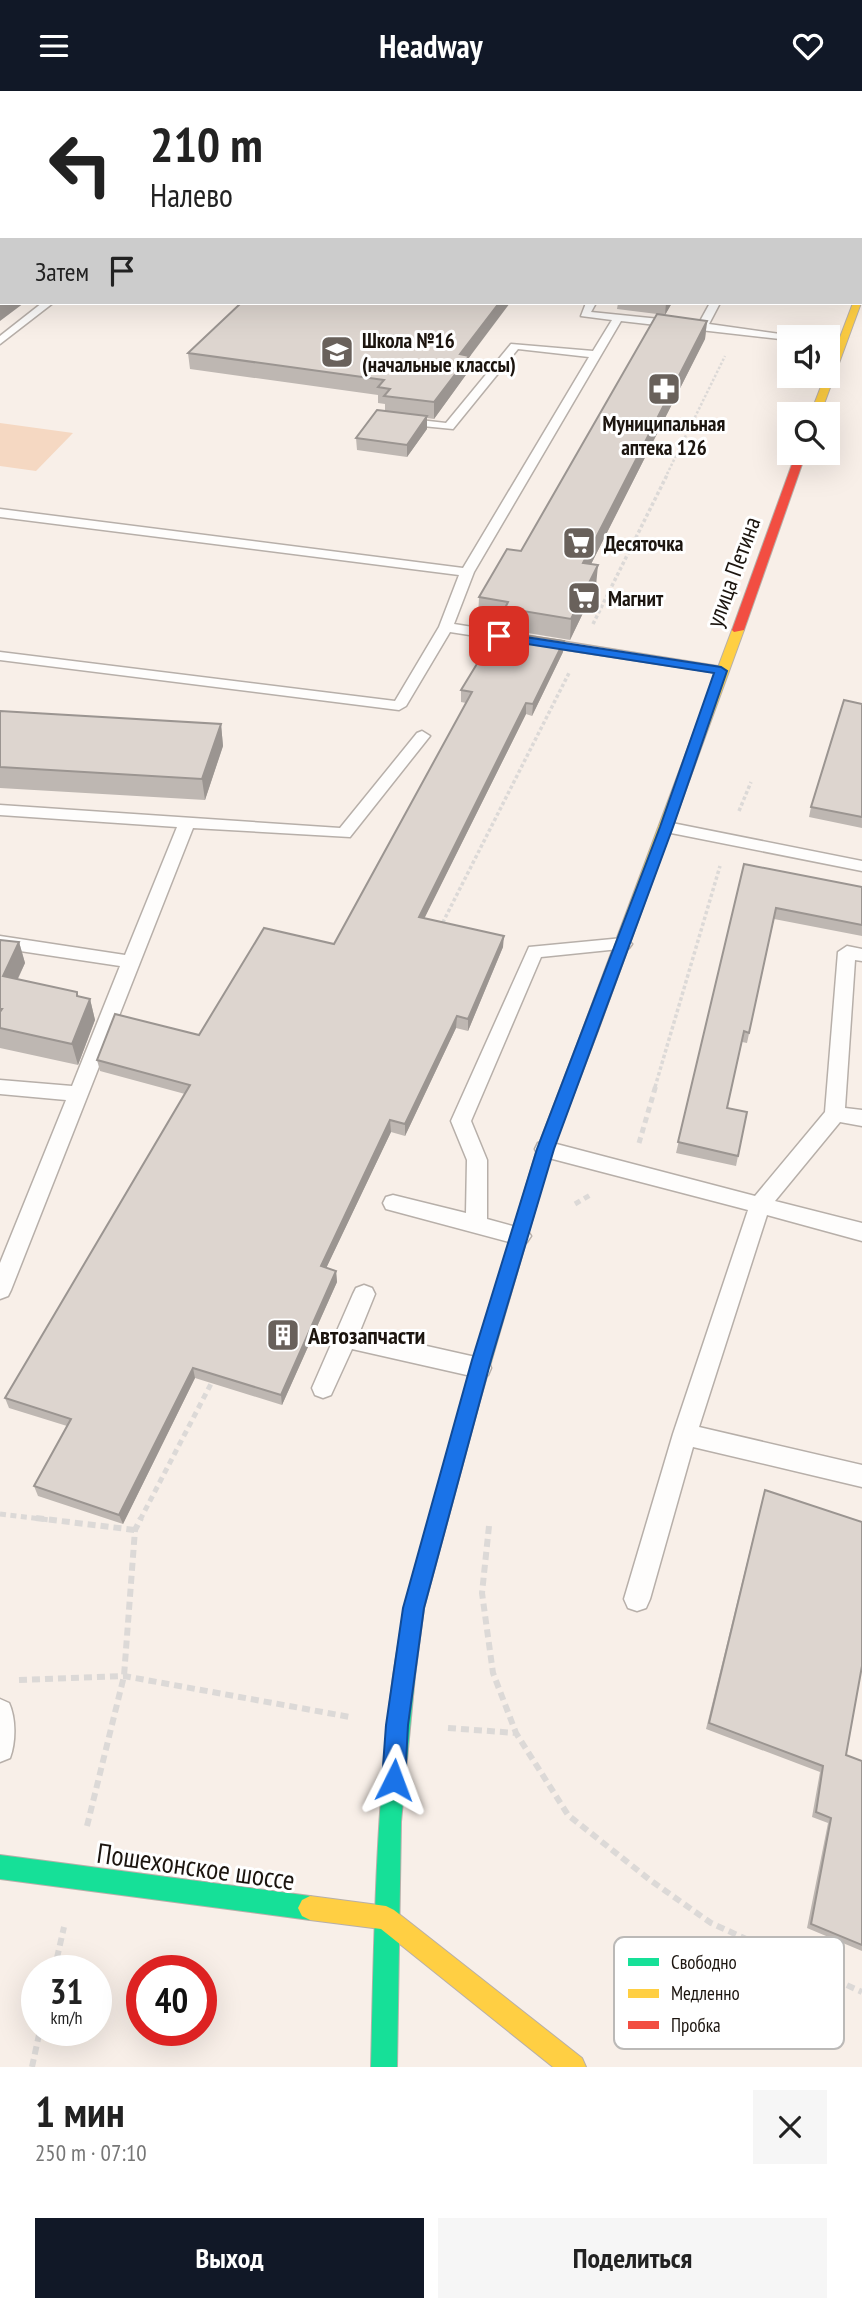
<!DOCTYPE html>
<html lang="ru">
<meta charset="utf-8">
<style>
:root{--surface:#fff;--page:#f6f6f6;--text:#222;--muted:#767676;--accent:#111827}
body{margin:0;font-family:"PT Sans Narrow",sans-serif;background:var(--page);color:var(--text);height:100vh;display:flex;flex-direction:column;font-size:26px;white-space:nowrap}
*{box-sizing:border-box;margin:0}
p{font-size:23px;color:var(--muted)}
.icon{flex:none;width:38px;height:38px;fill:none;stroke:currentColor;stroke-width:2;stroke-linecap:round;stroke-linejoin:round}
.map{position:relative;height:1976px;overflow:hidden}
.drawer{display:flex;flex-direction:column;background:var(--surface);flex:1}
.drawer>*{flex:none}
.guide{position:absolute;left:0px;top:0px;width:863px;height:214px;box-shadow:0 7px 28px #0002;background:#fff;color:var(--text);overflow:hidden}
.controls{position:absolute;left:777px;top:234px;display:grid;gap:14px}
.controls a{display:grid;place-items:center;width:63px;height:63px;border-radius:0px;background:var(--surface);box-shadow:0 7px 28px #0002;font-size:35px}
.speed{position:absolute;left:21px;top:1864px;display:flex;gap:14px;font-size:35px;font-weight:700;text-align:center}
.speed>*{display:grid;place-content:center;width:91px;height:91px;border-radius:50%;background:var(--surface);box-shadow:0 7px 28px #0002;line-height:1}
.speed small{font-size:18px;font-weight:400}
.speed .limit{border:10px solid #d22;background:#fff;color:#111}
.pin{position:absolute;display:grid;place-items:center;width:60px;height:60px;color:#fff;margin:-30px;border-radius:14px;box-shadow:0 4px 10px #0006}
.me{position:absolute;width:77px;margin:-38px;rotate:3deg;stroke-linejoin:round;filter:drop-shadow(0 0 5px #0008)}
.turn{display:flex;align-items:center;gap:24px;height:147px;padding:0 35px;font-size:32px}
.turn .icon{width:91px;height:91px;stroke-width:2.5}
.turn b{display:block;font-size:49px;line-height:60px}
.then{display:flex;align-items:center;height:66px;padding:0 35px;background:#0003;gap:14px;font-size:26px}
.round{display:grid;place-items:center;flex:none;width:74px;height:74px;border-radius:0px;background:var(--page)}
.head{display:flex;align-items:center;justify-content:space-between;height:119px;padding:0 35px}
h1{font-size:42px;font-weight:600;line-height:52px}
.primary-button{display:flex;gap:14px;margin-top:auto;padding:14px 35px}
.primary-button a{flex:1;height:80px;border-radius:0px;background:var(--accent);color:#fff;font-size:28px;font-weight:600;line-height:80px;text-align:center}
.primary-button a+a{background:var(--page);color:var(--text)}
header{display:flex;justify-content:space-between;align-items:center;height:91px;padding:0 35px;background:var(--accent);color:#fff;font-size:32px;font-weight:600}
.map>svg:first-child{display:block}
</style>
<header><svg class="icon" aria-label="menu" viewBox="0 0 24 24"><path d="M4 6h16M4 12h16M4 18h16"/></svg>Headway<svg class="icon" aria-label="heart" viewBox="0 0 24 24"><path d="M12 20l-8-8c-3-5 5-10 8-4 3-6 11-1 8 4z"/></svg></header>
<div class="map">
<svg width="862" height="1976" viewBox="0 0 862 1976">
<rect width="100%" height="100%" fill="#f8efe8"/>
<path fill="#f5d8c2" d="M0,332L73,342L36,380L0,375Z"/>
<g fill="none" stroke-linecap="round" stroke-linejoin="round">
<defs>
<path id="lane" d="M482,0H493L480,2Z
M764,0H772L763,2Z
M861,51H862V56H861Z
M42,212H53L0,253V245Z
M586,212H596L591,221L699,232L710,212H720L709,233L809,247L789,249L621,230L474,481L454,533L721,576L728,580L726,583L450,541L406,615L399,619L0,569V561L395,610L439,536L459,484L0,426V418L463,477L589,266L518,258L453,338L402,333L396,330L402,327L446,332L511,253L593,260L612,229L581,225Z
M422,640L430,645L350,746L193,737L11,1199L8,1205L0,1208V1172L66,1009L0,1003V989L72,995L120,875L0,857V845L125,864L177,736L0,724V714L340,737L417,642Z
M667,731L862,770V780L661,740V732Z
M623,847L632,853L629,857L541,866L471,1030L487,1069V1128L527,1139L531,1145L527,1151L520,1154L386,1118L383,1112L386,1106L393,1104L466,1122L467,1069L451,1030L529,856Z
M847,855L862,858V870L855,869L845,1017L862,1019V1035L840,1031L775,1110L862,1132V1150L767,1124L699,1336L862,1374V1396L693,1356L650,1508L646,1517L637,1520L628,1517L624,1508L673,1343L748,1119L545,1066L538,1064L535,1058L538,1052L545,1050L755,1105L825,1021L838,861Z
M364,1194L372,1197L375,1203L360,1240L480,1267L488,1270L491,1277L488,1284L480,1287L352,1258L331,1304L323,1307L315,1304L312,1297L353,1203L356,1197Z
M0,1608L9,1612C16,1627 16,1651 10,1667L0,1671Z"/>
<path id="fast" d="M590,934L598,940L553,1058L479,1313L477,1319L470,1321L463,1319L461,1313L537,1058L582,940Z
M404,1574L412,1577L415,1585L401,1731L397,1976H371C374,1845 376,1715 393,1585L396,1577Z
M0,1764L310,1805L318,1809L322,1817L318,1825L310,1829L0,1788Z"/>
<path id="slow" d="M853,212H861L820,324H810L825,285H828V278Z
M738,536L744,539L598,940L590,946L585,944L582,940L732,539Z
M470,1305L477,1307L479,1313L424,1517L415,1585L412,1593L404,1596L396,1593L393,1585L404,1517L461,1313L463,1307Z
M310,1805L386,1815L394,1819L582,1967L586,1976H553L381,1838L310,1829L302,1825L298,1817L302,1809Z"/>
<path id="jam" d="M796,362H806L744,539L734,541L732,539Z"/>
</defs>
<use href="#lane" stroke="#b7afa9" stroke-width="3"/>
<use href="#fast" stroke="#b7afa9" stroke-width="2"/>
<use href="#slow" stroke="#b7afa9" stroke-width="2"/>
<use href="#jam" stroke="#b7afa9" stroke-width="2"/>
<path stroke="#dcd9d7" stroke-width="2.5" stroke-dasharray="2.5 2" stroke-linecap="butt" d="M667,383L725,265"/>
<path stroke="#dcd9d7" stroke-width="3.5" stroke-dasharray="3.5 2.5" stroke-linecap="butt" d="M593,533L668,382
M739,720L751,691
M440,837L569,582
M655,996L720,775"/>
<path stroke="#dcd9d7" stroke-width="5" stroke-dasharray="6 4.5" stroke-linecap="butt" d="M639,1052L656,994
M575,1113L592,1103
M0,1423L50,1429
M140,1429L213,1289"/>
<path stroke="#dcd9d7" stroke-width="6" stroke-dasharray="8 5" stroke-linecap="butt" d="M36,1427L135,1439
M489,1435L482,1502L493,1582L516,1642
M19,1589L124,1585L350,1626
M448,1637L516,1642L568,1724L650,1789L711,1832L862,1901
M87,1735L124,1585L135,1439L141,1427
M54,1880L64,1836
M32,1976L40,1939"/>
<use href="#lane" fill="#fefdfc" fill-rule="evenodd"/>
<use href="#fast" fill="#16e098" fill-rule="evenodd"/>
<use href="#slow" fill="#ffcf43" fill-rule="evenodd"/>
<use href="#jam" fill="#f24e42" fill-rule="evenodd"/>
</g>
<path fill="#beb7b2" d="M0,0H472L470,2H2L0,230Z
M618,212H672L665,224L617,218Z
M707,230L705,248L591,473L596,495L570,549L504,538V531L478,527L479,506L521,460Z
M188,262L468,268V281L434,328L427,327V338L407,366L357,359L356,347L385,320V313L378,312V304L190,278Z
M563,561L532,625L526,623L424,828L503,856L468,940L456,937L405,1045L391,1041L326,1177L336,1180L337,1191L282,1314L195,1287L123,1433L38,1405L34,1395L67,1335L9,1317L5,1307L185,1003L100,980L97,969L199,944L334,853L466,612L461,611V599Z
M862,613V737L809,726L811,716Z
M0,620L221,633L223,655L205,709L0,697Z
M744,773L862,796V845L774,828L747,952L742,951L727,1017L747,1021L736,1075L676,1062Z
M0,849L19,851L25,872L18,888L90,908L95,929L78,974L0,957Z
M765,1399L846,1664L862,1670V1860L807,1837L828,1732L812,1726L820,1681L706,1638L763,1406Z"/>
<path fill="#9b9591" d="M458,0H472L470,2H458Z
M682,0H693L692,2H681Z
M2,208V212H24L0,230V210Z
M499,212H510L468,268V281L434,328V311L460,263Z
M666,212H672L665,224Z
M707,230L705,248L581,493L583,472Z
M427,325V338L407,366V354Z
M598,474L596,495L570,549L571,528Z
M564,550L563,561L532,625L533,613Z
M526,612V623L419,838V826Z
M221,633L223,655L205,709L202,688Z
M504,845L503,856L468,940V928Z
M19,851L25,872L9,906L3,885Z
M90,908L95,929L78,974L72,953Z
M457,925L456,937L405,1045V1033Z
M390,1029L391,1041L322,1186L321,1175Z
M336,1180L337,1191L282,1314L281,1304Z
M193,1277L195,1287L123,1433L119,1424Z"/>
<path fill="#ddd5cf" stroke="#9b9591" stroke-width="2" d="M0,0H394L391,2H2V208L0,210V98L2,90L0,89Z
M556,0H682L681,2H554Z
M786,0H825L824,2H785Z
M241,212H499L460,263L469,265L434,311L384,305L390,298L378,296L384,289L188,262Z
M657,223L707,230L583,472L598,474L571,528L505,517L508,511L479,506L507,458L521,460Z
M377,319L427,325L407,354L356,347Z
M497,540L564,550L533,613L526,612L419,826L504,845L468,928L457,925L405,1033L390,1029L321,1175L336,1180L281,1304L193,1277L119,1424L34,1395L71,1328L5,1307L190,994L97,969L115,923L199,944L264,837L334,853L472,601L461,599Z
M844,609L862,613V726L811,716Z
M0,620L221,633L202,688L0,676Z
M744,773L862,796V834L776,817L749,942L744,940L727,1017L747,1021L738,1065L678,1051Z
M0,849L19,851L3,885L77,901V905L90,908L72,953L0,937V921L2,918H0Z
M765,1399L862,1431V1575L846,1664L862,1670V1854L811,1833L831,1727L816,1721L823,1675L709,1632Z"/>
<path fill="#1a73e8" stroke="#114b97" stroke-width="2" d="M499,542L721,576L727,580L673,736L554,1058L491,1269L424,1517L408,1634L405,1689L402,1697L394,1700L386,1697L382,1689L386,1634L403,1517L472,1269L537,1058L660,736L714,582L495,548V543Z"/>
<defs>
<symbol id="school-square" viewBox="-11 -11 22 22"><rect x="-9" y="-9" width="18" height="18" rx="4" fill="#69615b" stroke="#fff"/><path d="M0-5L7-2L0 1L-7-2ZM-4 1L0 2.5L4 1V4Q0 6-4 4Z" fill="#fff"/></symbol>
<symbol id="pharmacy-square" viewBox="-11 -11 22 22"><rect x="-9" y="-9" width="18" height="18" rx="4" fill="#69615b" stroke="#fff"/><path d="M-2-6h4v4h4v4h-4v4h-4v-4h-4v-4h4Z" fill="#fff"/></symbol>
<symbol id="supermarket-square" viewBox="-11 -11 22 22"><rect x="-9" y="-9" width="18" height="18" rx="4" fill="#69615b" stroke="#fff"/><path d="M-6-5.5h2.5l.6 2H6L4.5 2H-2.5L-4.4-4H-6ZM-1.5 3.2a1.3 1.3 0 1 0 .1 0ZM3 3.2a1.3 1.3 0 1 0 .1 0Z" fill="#fff"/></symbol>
<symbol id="building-square" viewBox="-11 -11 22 22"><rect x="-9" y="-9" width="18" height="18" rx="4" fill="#69615b" stroke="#fff"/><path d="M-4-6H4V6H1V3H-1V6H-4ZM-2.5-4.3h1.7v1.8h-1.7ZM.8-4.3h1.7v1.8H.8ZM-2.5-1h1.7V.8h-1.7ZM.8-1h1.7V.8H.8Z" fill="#fff"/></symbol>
</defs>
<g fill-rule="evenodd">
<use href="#school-square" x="318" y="242" width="38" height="38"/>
<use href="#pharmacy-square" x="645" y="279" width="38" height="38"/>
<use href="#supermarket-square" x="560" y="433" width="38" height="38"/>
<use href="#supermarket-square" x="565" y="488" width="38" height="38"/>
<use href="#building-square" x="264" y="1225" width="38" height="38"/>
</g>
<g text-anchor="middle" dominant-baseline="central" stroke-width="6" stroke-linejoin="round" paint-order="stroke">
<g font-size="21" font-weight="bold" fill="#1c150f" stroke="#fff" text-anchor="start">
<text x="362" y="249">Школа №16<tspan x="362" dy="24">(начальные классы)</tspan></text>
<text x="664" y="332" text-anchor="middle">Муниципальная<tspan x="664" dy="24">аптека 126</tspan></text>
<text x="604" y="452">Десяточка</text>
<text x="608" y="507">Магнит</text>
</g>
<g font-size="24" fill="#1c150f" stroke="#fff">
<text transform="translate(733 481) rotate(-70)">улица Петина</text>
</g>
<g font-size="24" font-weight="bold" fill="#1c150f" stroke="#fff" text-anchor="start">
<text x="308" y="1244">Автозапчасти</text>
</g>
<g font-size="28" fill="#1c150f" stroke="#fff">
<text transform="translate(196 1775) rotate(8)">Пошехонское шоссе</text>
</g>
</g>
<rect x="614" y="1846" width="230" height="112" rx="10" fill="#fff" stroke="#bbb9b7" stroke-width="2"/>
<rect x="628" y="1867" width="31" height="8" fill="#16e098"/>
<rect x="628" y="1898" width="31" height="9" fill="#ffcf43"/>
<rect x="628" y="1930" width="31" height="8" fill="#f24e42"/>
<g font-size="19" fill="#1c150f">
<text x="671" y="1878">Свободно</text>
<text x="671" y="1909">Медленно</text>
<text x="671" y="1941">Пробка</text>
</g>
</svg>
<div class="controls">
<a><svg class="icon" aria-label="sound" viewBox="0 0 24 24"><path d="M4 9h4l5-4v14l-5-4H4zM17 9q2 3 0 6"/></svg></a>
<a><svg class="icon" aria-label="search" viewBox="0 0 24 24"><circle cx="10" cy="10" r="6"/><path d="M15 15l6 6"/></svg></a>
</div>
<div class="speed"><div>31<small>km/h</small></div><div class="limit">40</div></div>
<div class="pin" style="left:499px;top:545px;background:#d93025"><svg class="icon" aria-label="arrive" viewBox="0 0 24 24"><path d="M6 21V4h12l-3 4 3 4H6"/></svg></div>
<svg class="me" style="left:394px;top:1689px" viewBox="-20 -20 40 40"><path d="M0-17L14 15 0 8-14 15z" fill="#1a73e8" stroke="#fff" stroke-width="4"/></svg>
<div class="guide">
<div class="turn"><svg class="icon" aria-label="left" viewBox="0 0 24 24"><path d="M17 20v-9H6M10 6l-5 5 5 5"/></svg><div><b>210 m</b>Налево</div></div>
<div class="then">Затем<svg class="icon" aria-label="arrive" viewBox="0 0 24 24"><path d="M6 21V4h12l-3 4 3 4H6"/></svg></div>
</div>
</div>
<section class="drawer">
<div class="head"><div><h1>1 мин</h1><p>250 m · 07:10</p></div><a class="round"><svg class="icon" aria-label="close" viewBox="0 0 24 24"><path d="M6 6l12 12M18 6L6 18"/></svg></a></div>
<div class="primary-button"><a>Выход</a><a>Поделиться</a></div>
</section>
